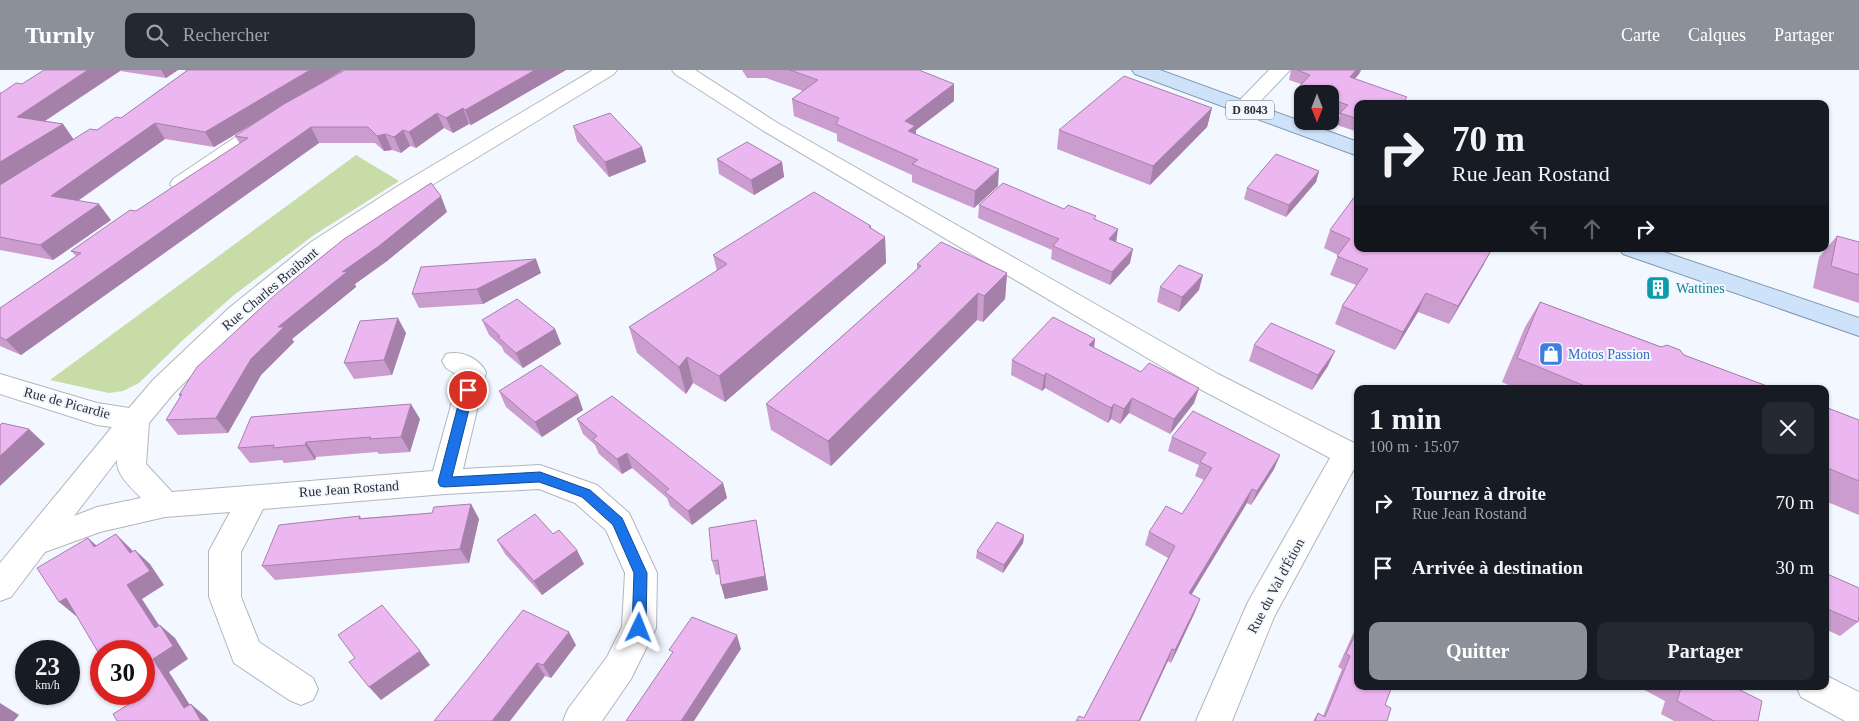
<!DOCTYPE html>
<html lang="fr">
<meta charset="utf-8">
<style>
:root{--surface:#171b24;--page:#242831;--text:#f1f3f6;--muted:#9ea1a6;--accent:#8c9099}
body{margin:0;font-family:Georgia,serif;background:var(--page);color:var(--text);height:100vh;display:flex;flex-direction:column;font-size:19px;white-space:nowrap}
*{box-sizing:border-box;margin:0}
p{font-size:16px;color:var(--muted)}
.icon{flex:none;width:28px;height:28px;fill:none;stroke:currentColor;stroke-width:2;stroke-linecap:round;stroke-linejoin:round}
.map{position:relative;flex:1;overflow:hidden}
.side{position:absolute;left:1354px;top:315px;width:475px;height:305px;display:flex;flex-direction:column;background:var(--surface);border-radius:10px;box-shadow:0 1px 4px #0004}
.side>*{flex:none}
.top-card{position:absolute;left:1354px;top:30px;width:475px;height:152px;border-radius:10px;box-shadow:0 1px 4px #0004;background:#171b24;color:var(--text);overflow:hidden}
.needle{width:32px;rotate:180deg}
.buttons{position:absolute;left:1294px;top:15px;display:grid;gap:10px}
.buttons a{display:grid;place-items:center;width:45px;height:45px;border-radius:10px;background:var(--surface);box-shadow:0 1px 4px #0004;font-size:25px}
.speed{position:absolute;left:15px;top:570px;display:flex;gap:10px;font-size:25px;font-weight:700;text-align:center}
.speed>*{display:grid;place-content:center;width:65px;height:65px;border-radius:50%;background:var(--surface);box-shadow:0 1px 4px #0004;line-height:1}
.speed small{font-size:12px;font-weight:400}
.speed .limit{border:8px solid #d22;background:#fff;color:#111}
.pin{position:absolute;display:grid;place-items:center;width:42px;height:42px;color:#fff;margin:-21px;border:2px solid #fff;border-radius:50%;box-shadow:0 1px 5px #0007}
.me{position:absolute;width:55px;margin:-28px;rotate:2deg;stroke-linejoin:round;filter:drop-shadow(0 0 4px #0008)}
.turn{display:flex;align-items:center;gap:18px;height:105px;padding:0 15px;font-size:22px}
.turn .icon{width:65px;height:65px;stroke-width:2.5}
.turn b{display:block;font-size:35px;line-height:42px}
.lanes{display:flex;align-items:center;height:48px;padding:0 15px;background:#0003;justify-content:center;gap:25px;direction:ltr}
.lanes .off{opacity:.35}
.round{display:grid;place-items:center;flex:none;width:52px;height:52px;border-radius:10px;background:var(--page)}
.headline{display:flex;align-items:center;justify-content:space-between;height:85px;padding:0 15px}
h1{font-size:30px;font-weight:800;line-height:38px}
.cta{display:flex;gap:10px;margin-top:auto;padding:10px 15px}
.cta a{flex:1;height:58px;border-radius:10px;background:var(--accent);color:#fff;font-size:20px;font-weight:800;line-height:58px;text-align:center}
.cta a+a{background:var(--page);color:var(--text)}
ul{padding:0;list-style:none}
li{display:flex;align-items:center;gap:15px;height:65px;padding:0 15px}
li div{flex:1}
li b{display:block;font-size:19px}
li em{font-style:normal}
header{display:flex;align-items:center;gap:30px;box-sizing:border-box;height:70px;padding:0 25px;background:var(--accent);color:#fff}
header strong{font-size:24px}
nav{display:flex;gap:28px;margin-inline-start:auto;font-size:18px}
.search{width:350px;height:45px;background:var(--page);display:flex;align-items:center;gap:12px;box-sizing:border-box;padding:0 18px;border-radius:10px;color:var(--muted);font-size:19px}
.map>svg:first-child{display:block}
</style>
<header>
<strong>Turnly</strong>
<div class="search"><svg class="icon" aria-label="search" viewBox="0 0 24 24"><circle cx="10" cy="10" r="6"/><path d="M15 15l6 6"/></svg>Rechercher</div>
<nav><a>Carte</a><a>Calques</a><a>Partager</a></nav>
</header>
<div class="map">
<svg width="1859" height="651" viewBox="0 0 1859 651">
<rect width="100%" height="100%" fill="#f3f7ff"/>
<path fill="#c8dca8" d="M356,85L399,111L314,165L234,225L184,269L139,313L123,321L109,323L50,310Z"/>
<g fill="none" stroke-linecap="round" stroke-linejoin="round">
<defs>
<path id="minor" d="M593,0H617L614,4L414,126L327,182L247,250L173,324L149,353L146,394L172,422L433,401L459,306L446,298L442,291L446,284C461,280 479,288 486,302L463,399L540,395L597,415L629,443L657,503L656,558L631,609L602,651H563L568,639L607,587L622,557L625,503L606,460L575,433L539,419L445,424L263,439L241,482V527L259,572L313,608L318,619L313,630L301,635L289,630L234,593L209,527V481L230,442L165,447L100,462L45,482L11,527L0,531V493L112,357L97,355L0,324V304L97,333L129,338L153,310L229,238L311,172L398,116ZM117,390C116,405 131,417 141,428L97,437L74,446Z
M672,0H695L776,52L1218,304L1358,375V400L1354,399L1274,547L1232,651H1196L1248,532L1330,388L1198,318L762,60L675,4Z
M1269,0H1290L1250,42L1243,44L1236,42L1233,38L1236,34Z
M271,46L278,48L281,52L278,56L189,119L181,121L173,119L170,114L173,109L264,48Z
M1825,605L1859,622V651H1845L1801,627L1796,616H1825Z"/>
<path id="major" d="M1132,0H1160L1358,72V86L1135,4Z
M1619,179H1655L1859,248V266L1623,184Z"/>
</defs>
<use href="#minor" stroke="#b2b6bd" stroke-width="2"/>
<use href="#major" stroke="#8198b0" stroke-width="2"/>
<use href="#minor" fill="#fff" fill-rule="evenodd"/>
<use href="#major" fill="#cee3f9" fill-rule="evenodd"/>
</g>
<path fill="#cb9dcf" d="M44,0H178L166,8L120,1L45,51L63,54L74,70L97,60L121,48L186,1L185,0H343L318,15L345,0H566L471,55L469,54L453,63L444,58L416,78L410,76L401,83L392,80L384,81L375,73H319L21,285L0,276V238L76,186L71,181L136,141L240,74L235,66L263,48L214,77L165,69L78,131L111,150L53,190L0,180V115L38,92L0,115V21L1,23L22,14Z
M742,0H919L954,14V31L916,60V64L998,116L974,138L912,112V105L837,71V64L794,46L792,29L803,21L766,8H747Z
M1291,0H1361L1359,4L1355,9L1358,34V62L1337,55L1340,45L1330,42V24H1302V32L1294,30L1298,18L1301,14L1289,10Z
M1212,38L1207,57L1150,115L1057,79L1059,60Z
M573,56L642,77L646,92L609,107L577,71Z
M717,89L782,92L784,107L754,125L719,104Z
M1319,101L1316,112L1286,147L1244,129L1247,118Z
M979,135L1064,139L1096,150L1116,172L1130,193L1110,215L1051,189L1052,180L978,148Z
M447,142L387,191L355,214L356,217L292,269L294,272L261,305L228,363L178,365L166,350L180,327L179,325Z
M871,156V159L885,167L886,193L725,332L693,313L686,324L637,283L629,257L717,201L713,185Z
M1330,160L1484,194L1449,254L1418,242L1395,280L1335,254L1342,236L1356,215L1330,205L1338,185L1324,178Z
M1837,166L1859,172V233L1813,218L1819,187Z
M917,194L1007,203L1005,229L983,252L977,250L831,396L771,360L766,334L917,199Z
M541,203L483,234L419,238L412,224Z
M1160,217L1199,220L1179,242L1157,232Z
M1540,232L1684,285L1775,319H1517L1502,312L1525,257Z
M482,250L555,259L561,274L523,298L504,282L502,277L489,265Z
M406,263L392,305L354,309L344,293Z
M1095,269L1094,278L1141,302L1199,318L1194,333L1170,364L1129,343L1120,354L1111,349L1108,353L1045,318L1042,321L1011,305L1012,290Z
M1254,275L1328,296L1312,320L1249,291Z
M499,321L583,340L542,367L506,337Z
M1825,337L1859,350V445L1825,431Z
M420,349L410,382L379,384L377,382L316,387L315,390L284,393L282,390L250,393L238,378Z
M577,349L723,413L727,428L692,455L670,436L667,428L632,398L622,404L599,384L595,375L583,364Z
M1172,367L1280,385L1274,399L1251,435L1247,433L1191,525L1200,529L1195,542L1171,593L1168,591L1084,648L1168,488L1145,475L1149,462L1182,444L1204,410L1195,406L1199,395L1168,381Z
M471,434L479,449L469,493L275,510L262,496L360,446L361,448L432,443Z
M553,464L584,494L542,525L505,484L497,470Z
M759,464L768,520L725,529L720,504L716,505L712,491Z
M1024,465L1023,473L1003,503L976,488L977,481Z
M1358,485V495L1354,493Z
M1825,503L1858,552L1840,566L1825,559Z
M1358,553V616L1385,635L1387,651H1313L1318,643L1323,646L1342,599L1338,597Z
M576,575L551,608L545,606L469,608Z
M1637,616H1732L1758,651H1674L1661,644L1665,631Z"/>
<path fill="#a580a9" d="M88,0H120V1L28,62L17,47Z
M161,0H178L166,8Z
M310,0H343L214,77L205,62Z
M535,0H566L471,55L465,40Z
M1356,0H1361L1359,4L1346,18L1350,7Z
M954,14V31L916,60V73L909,78L905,51Z
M463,38L469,54L453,63L446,48Z
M1212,38L1207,57L1150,115L1153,96Z
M437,43L444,58L416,78L409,62Z
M155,53L165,69L63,141L51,126Z
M63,54L74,70L0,115V92Z
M311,57L319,73L21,285L6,270Z
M403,60L410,76L401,83L394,67Z
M385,64L392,80L384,81L377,66Z
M642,77L646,92L609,107L605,92Z
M782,92L784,107L754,125L751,110Z
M999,99L998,116L974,138L975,121Z
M1319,101L1316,112L1286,147L1289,135Z
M441,126L447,142L387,191L355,214L356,217L292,269L294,272L261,305L228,363L216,348L251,289L278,257L342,202Z
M99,134L111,150L53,190L40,175Z
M871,156L872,178L885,167L886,193L725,332L719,306Z
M1118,159L1116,173L1109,169Z
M1133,179L1130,193L1110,215L1112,202Z
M1492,179L1484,194L1449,254L1458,236Z
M536,189L541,203L483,234L477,219Z
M1007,203L1005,229L983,252L984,226Z
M1203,205L1199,220L1179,242L1182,227Z
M978,223L977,250L831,396L828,371Z
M1426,223L1418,242L1395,280L1403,262Z
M398,248L406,263L392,305L384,290Z
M555,259L561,274L523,298L516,283Z
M1095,269L1093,284L1089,275Z
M1335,281L1328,296L1312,320L1318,305Z
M687,287L693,313L686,324L679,297Z
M1046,303L1045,318L1042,321L1044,306Z
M1199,318L1194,333L1170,364L1174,349Z
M578,325L583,340L542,367L535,352Z
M1132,328L1129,343L1120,354L1124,339Z
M411,334L420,349L410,382L401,367Z
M1114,334L1111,349L1108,353L1111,338Z
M29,359L45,374L0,416V386Z
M306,372L316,387L315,390L305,375Z
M627,383L632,398L622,404L617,389Z
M1280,385L1274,399L1251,435L1257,421Z
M723,413L727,428L692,455L688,441Z
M1252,419L1247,433L1184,537L1189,523Z
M471,434L479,449L469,493L460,479Z
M756,450L768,520L725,529L721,515Z
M116,464L131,479L145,497L130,483Z
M1024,465L1023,473L1003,503L1004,495Z
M88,468L104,482L94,477Z
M135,480L150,494L164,515L142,529L170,572L155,558L127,515Z
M577,480L584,494L542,525L534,511Z
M66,528L83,542L76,546L59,532Z
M1200,529L1195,542L1171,593L1175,580Z
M160,555L175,568L188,589L169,602L200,651L184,638L153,589Z
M569,562L576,575L551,608L543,595Z
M737,565L741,579L694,651H681Z
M1172,579L1168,591L1140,651H1139Z
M420,581L430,595L381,630L369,617Z
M537,593L545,606L510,651H492Z
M0,633L19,645L14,651H0Z
M191,634L206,647L209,651H201Z"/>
<path fill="#ecb7f1" stroke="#a580a9" d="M44,0H88L17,47L63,54L0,92V24L16,13L22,14Z
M188,0H310L205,62L155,53L51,126L99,134L40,175L0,167V115L90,59L97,60L116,47L121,48Z
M345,0H535L465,40L463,38L446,48L437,43L409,62L403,60L394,67L385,64L377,66L368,57H311L6,270L0,267V238L81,183L71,181L130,140L136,141L248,68L235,66L284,34Z
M790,0H919L954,14L905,51L915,56L908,61L999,99L975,121L912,94L918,90L836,54L839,48L792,29L818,10Z
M1297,0H1356L1350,7L1407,27L1402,34H1358V49L1340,43L1348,35L1330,29V24H1314L1298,18L1310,5Z
M1124,6L1212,38L1153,96L1059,60Z
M610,43L642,77L605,92L573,56Z
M747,72L782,92L751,110L717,89Z
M1276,84L1319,101L1289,135L1247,118Z
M431,113L441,126L379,176L342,202L348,201L278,257H284L251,289L216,348L166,350L182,324L179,325L197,297L276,224L344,169Z
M1003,113L1064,139L1068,135L1096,146L1094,149L1118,159L1109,169L1133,179L1112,202L1053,176L1059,169L979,135Z
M814,122L871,156L869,157L885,167L719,306L687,287L679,297L629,257L727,194L713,185Z
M1358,122V179H1492L1458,236L1426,223L1403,262L1342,236L1368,199L1337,186L1350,169L1330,160Z
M1837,166L1859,172V205L1831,196Z
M941,172L1007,203L984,226L978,223L828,371L766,334L921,196L917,194Z
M536,189L477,219L412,224L421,197Z
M1179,195L1203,205L1182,227L1160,217Z
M517,229L555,259L516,283L498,267L500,266L482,250Z
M1540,232L1661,277L1667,275L1680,280L1684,285L1775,319H1592L1517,288Z
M1053,247L1095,269L1089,275L1141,302L1149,293L1199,318L1174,349L1132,328L1124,339L1114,334L1111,338L1046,303L1044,306L1012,290Z
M398,248L384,290L344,293L360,251Z
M1271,253L1335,281L1318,305L1254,275Z
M541,295L578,325L535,352L499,321Z
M612,326L723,413L688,441L665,422L669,419L627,383L617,389L593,369L597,366L577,349Z
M411,334L401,367L369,369L371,367L306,372L305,375L273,378L274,375L238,378L251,347Z
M1825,337L1859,350V411L1825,397Z
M1193,341L1280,385L1257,421L1252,419L1189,523L1200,529L1175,580L1172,579L1139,651H1076L1079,646L1084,648L1175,476L1149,462L1166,436L1182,444L1212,398L1200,392L1206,383L1172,367Z
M2,353L29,359L0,386V355Z
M471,434L460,479L262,496L279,455L360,446L359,449L432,443L434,437Z
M535,444L553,464L559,460L577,480L534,511L497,470Z
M756,450L765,506L721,515L718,490L712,491L709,458Z
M997,452L1024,465L1004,495L977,481Z
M116,464L130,483L135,480L150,501L127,515L155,558L160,555L173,576L153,589L184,638L191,634L201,651H117L113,644L129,634L123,624H144V581H101V587L66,528L59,532L37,498L88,468L94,477Z
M1825,503L1859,518V546L1858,552L1825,538Z
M382,535L420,581L369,617L349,592L355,588L338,565Z
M523,540L569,562L543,595L537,593L492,651H434L469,608Z
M692,547L737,565L681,651H626L673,582L669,580Z
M1358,558V616H1392L1385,635L1391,638L1387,651H1315L1318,643L1325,647L1350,586L1346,584Z
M1677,616H1732L1762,631L1758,651H1714L1677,631L1681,618Z"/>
<path fill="#1a73e8" stroke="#114b97" d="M468,316L474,320L452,407L540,402L590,420L622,448L647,503L646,558L644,563L639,564L634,563L632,558L634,503L613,455L582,427L539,412L444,417L440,416L438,412L462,320Z"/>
<defs>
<symbol id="building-square" viewBox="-11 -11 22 22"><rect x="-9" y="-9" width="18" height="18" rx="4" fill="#0f9aa8" stroke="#f3f7ff"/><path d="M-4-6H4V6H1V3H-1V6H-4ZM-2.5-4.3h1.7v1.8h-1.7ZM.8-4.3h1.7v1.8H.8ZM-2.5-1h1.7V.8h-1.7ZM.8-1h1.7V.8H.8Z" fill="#fff"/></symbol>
<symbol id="shop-square" viewBox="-11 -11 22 22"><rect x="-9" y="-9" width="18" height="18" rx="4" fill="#3f7fe0" stroke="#f3f7ff"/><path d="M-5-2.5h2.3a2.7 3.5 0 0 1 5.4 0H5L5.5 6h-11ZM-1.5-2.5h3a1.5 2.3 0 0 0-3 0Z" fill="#fff"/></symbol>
</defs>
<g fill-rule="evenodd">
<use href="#building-square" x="1644" y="204" width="28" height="28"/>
<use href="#shop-square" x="1537" y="270" width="28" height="28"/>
</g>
<g text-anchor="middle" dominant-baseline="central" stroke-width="4" stroke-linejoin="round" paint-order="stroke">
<rect fill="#f3f7ff" stroke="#686a6f" stroke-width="1" x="1226" y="30.5" width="48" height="19" rx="4"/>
<g font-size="12" font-weight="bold" fill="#2d2e31">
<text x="1250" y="40">D 8043</text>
</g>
<g font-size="14" fill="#0d838f" stroke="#f3f7ff" text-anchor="start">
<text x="1676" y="218">Wattines</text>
</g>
<g font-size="14" fill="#2d2e31" stroke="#f3f7ff">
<text transform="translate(270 219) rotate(-40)">Rue Charles Braibant</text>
<text transform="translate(67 333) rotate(15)">Rue de Picardie</text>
<text transform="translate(349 419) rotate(-4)">Rue Jean Rostand</text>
<text transform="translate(1276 516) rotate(-62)">Rue du Val d'Étion</text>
</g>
<g font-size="14" fill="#366cbe" stroke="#f3f7ff" text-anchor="start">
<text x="1568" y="284">Motos Passion</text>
</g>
</g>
</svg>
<div class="buttons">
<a><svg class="needle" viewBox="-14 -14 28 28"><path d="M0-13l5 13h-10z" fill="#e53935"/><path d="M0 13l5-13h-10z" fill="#9ea1a6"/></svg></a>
</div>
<div class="speed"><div>23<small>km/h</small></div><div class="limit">30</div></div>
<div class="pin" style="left:468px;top:320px;background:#d93025"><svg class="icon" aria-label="arrive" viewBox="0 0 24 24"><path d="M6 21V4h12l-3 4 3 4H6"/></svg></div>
<svg class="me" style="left:639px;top:558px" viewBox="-20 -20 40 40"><path d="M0-17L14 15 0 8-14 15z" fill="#1a73e8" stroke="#fff" stroke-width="4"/></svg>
<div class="top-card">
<div class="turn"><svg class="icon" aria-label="right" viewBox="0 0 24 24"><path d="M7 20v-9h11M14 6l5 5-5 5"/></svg><div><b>70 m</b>Rue Jean Rostand</div></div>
<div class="lanes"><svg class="icon off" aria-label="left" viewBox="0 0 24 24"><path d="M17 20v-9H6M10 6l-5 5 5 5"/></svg><svg class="icon off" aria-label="ahead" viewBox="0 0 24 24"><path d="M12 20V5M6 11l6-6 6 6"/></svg><svg class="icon" aria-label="right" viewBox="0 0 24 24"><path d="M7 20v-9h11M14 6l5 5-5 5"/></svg></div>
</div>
<section class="side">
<div class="headline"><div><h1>1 min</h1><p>100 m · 15:07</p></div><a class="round"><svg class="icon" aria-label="close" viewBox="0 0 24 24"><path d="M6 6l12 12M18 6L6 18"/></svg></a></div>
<ul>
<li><svg class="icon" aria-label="right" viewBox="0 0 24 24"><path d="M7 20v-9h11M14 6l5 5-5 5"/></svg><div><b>Tournez à droite</b><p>Rue Jean Rostand</p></div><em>70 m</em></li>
<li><svg class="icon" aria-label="arrive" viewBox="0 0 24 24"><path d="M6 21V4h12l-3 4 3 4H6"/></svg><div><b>Arrivée à destination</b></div><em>30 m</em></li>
</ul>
<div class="cta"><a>Quitter</a><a>Partager</a></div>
</section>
</div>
